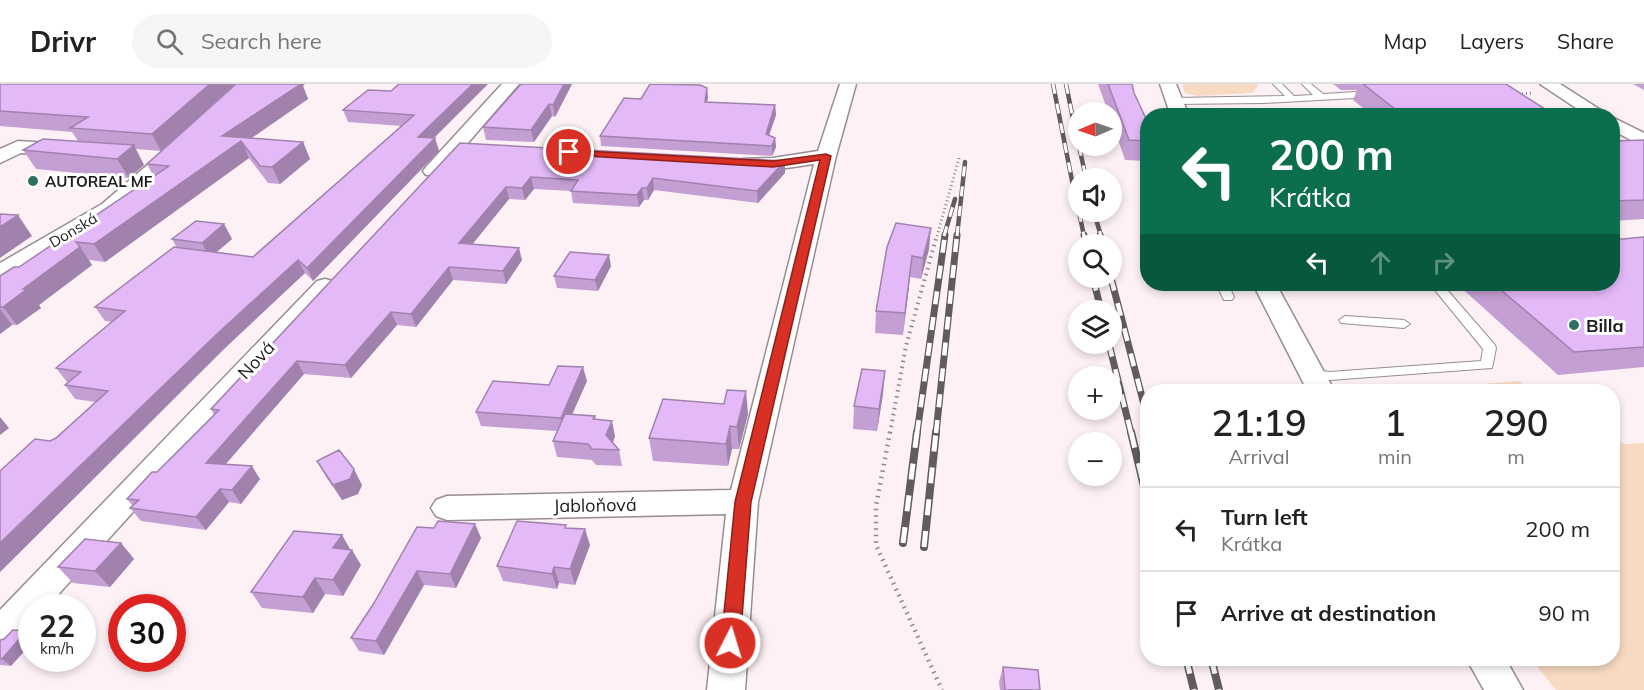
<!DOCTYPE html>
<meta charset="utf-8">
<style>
:root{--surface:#fff;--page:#f6f6f6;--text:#222;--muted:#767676;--line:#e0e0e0}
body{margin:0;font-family:Mulish,sans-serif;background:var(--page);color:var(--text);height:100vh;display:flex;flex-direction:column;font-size:22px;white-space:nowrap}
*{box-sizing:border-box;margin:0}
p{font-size:20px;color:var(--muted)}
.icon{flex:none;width:33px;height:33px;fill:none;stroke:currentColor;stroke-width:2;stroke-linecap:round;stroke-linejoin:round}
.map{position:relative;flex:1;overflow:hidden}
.drawer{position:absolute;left:1140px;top:300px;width:480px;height:282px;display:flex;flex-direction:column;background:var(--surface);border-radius:24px;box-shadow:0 3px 9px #0003}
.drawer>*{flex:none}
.banner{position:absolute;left:1140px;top:24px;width:480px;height:183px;border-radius:24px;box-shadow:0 3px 9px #0003;background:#0b6e4f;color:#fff;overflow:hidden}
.needle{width:39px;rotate:268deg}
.tools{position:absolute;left:1068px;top:18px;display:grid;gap:12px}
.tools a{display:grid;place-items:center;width:54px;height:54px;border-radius:50%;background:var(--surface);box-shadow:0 3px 9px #0003;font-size:30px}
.speed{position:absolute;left:18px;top:510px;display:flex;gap:12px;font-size:30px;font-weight:700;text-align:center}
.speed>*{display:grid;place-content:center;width:78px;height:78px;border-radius:50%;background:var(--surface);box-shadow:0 3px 9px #0003;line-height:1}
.speed small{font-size:15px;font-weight:400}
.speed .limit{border:9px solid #d22;background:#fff;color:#111}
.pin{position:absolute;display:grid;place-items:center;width:51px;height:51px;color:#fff;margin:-26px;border:3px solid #fff;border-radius:50%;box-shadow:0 2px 6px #0007}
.me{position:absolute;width:66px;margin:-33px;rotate:5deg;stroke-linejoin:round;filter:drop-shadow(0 0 4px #0008)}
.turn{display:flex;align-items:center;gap:21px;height:126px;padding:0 30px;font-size:27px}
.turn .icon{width:78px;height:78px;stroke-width:2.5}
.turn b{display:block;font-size:42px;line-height:51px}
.lanes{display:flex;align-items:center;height:57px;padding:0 30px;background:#0003;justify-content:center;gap:30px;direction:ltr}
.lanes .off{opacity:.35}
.eta{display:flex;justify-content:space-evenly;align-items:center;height:102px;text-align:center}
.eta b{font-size:36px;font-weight:600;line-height:42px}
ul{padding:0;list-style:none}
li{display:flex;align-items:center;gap:18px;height:84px;padding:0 30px;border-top:2px solid var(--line)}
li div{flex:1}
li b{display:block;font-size:22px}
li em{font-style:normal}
header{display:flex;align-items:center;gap:36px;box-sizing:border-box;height:84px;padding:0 30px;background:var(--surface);border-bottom:2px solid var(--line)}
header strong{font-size:28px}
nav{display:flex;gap:33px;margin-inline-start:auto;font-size:21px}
.search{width:420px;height:54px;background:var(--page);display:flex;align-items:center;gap:15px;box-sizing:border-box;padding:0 21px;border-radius:33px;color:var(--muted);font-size:22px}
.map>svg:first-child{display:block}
</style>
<header>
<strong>Drivr</strong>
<div class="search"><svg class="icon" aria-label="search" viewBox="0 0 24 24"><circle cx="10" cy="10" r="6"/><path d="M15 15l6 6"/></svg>Search here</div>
<nav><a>Map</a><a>Layers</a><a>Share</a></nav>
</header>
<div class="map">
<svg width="1644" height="606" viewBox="0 0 1644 606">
<rect width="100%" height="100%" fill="#fef1f6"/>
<path fill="#f8dac2" d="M1182,0H1258V2L1252,9L1198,12L1185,9Z
M1520,297L1529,307H1399Z
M1613,354L1624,360L1644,359V606H1556L1531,575L1612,574Z"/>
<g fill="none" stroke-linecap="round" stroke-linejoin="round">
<defs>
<path id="service" d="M1273,0H1282L1294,12L1313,11L1302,0H1311L1323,10L1372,7L1376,10L1372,13L1264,19L1173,20L1169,17L1173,14L1285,12Z
M1216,200H1228L1234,213L1232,216H1224Z
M1430,200H1442L1495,261L1496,264L1492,284L1330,296L1307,293L1305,290L1312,286L1330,288L1481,277L1483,265Z
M1345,232L1404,236L1410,240L1404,244L1341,239L1339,236Z"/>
<path id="minor" d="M502,0H519L440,91H426L423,87L426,83Z
M840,0H856L836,72L758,418L745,606H707L726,430L447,436L436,432L431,424L436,416L447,412L731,406L814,80C791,83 767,89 743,83L740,79L743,75L773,74L818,67Z
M1160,0H1176L1189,32H1171Z
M1540,0H1560L1610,32H1588Z
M1612,33L1644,49V63L1612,46Z
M18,57L64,60L71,62L74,66L71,70L64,72L21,69L0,79V65Z
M179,58L186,60L188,64L186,68L116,128L8,194L0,196V179L102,120L172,60Z
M325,195L333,197L337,202L333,207L46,524H32V540L12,561L0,565V526L317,197Z
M1253,200H1276L1335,308H1308Z
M1466,574H1505L1523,606H1484Z"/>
</defs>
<use href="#service" stroke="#998d92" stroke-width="2"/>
<use href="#minor" stroke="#998d92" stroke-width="3"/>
<path stroke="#90888b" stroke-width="3" stroke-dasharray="1 3" stroke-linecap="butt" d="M1518,10L1534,9
M937,152L960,71"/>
<path stroke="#90888b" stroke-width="4" stroke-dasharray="1.5 4.5" stroke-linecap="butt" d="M890,349L906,262L937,151"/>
<path stroke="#90888b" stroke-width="4.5" stroke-dasharray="1.5 5" stroke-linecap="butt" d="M890,348L876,422V461L942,606"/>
<use href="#service" fill="#fff" fill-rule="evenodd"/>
<use href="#minor" fill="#fff" fill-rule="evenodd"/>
<defs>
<path id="rail-far2" d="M1053,0L1078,127
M1066,0L1078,60
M1079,62L1086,94
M1079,128L1084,152
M1094,128L1101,152
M944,152L955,115
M957,152L965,78"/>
<path id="rail-far1" d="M1084,151L1086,160
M1100,151L1103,160
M1093,194L1101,226
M1111,194L1148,336
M1109,260L1131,349
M917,349L945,151
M936,349L957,151"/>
<path id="rail" d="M1131,348L1148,419
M903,459L917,348
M924,463L936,348
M1186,574L1194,606
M1211,574L1219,606"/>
</defs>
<use href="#rail-far2" stroke="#625b5e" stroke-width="4.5"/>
<use href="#rail-far1" stroke="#625b5e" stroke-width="7"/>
<use href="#rail" stroke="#625b5e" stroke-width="8"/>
<use href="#rail-far2" stroke="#fff" stroke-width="3" stroke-dasharray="10" stroke-linecap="butt"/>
<use href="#rail-far1" stroke="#fff" stroke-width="4.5" stroke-dasharray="13" stroke-linecap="butt"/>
<use href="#rail" stroke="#fff" stroke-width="5" stroke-dasharray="16" stroke-linecap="butt"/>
</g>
<path fill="#c49fd4" d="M0,0H235L161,67L135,65L144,81L129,94L36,85L23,66L78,57L72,48L0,42Z
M399,0H488L433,54H435L439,67L313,197L305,189L225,264L0,488V387L56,354L95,318L75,315L65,301L68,298H67L56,284L112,238L105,237L95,223L177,164L172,155L224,140L232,155L216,168L253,173L402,42L348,38L343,26L391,7Z
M572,0L555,33L552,32L534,58L486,56L483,43Z
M1098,0H1132L1134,9L1148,39V77L1125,76L1112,38V28H1108Z
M1333,0H1506L1556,32H1373L1353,16L1357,6H1341Z
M1633,0H1644V6Z
M303,2L308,15L250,54L303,58L310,75L280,100L268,99L249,74L105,178L89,176L92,181L39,221L41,224L17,241H12L0,250V192L19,183L154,93L147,80Z
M707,4L708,14L707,18L775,21L776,31L769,51L775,54L776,63L772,72L601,62L600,52L641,15Z
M1644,56V135L1612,137V57Z
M460,59L785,77V89L758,119L654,106L648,116H644L639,123L573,119L571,107L534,105L525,116L509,115L472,160L522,176L506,200L453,196L416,243L397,241L351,294L304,290L226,380L260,395L241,420L229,418L206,446L141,437L130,424L133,422L127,415L157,388L214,331L211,325Z
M1644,153V283L1558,291L1457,200H1612Z
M887,163L929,165L921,195L910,193L903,251L875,249L876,227Z
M611,182L598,207L557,204L554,192Z
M587,297L572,331L595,332L596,335L615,352L613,359L619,366L622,382L596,381L592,376L557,373L553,357L557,347L481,342L476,328L549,301Z
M883,310L877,347L853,345L854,322Z
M724,320L748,330L739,365H732L728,382L653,377L649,354Z
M317,377L362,401L358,410L342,416L326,393Z
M475,440L481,454L456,504L424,501L384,571L359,567L351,554L374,519L434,444Z
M567,444L590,461L575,501L559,499L557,505L503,497L497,482Z
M342,451L350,466L361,481L343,512L325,510L313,529L262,524L251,508Z
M121,459L134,475L110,503L73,499L58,483Z
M0,556L11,582L0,581Z
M1003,583L1040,606H1000L999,598Z"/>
<path fill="#a082ad" d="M210,0H235L161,67L152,50Z
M282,0H305L303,2L308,15L243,60L249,74L105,178L94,160L222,52Z
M473,0H488L422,66L418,53Z
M564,0H572L555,33L553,21Z
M707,4L708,14L705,27V18Z
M549,20L552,32L534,58L531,46Z
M775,21L776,31L766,60V50Z
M435,54L439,67L313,197L307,184Z
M775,54L776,63L772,72V62Z
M303,58L310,75L280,100L272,83Z
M134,61L144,81L129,94L117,75Z
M785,77V89L758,119L757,107Z
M531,93L534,105L525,116L522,104Z
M653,94L654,106L648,116L647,104Z
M506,103L509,115L463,172L459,159Z
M642,104L644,116L639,123L637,111Z
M18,131L32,152L0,174V143Z
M224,140L232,155L210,174L202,159Z
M931,144L929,165L921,195L923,174Z
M80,163L92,181L39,221L41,224L17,241L3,223L23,205Z
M519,164L522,176L506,200L503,187Z
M609,171L611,182L598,207L595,196Z
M912,172L910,193L903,251L905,229Z
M298,176L305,189L225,264L0,488V459L217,250Z
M449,183L453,196L416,243L411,230Z
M0,225L12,241L0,250Z
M391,228L397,241L351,294L345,281Z
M297,277L304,290L215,392L206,379Z
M583,283L587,297L564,348L561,334Z
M885,287L883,310L877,347L879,325Z
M746,307L748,330L739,365L737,343Z
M0,333L9,344L0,351Z
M612,337L615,352L610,367L606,351Z
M730,342L732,365L728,382L726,360Z
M252,382L260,395L241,420L232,406Z
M354,385L362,401L358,410L342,416L333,401Z
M220,405L229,418L206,446L196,433Z
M475,440L481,454L456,504L450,490Z
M585,445L590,461L575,501L570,485Z
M342,451L351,467L333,464Z
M121,459L134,475L110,503L95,487Z
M352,466L361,481L343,512L333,496Z
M554,483L559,499L557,505L552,490Z
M417,487L424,501L384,571L376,557Z
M315,494L325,510L313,529L303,513Z
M26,547L32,552V559L11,582L2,575Z"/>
<path fill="#e4b9f7" stroke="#a082ad" stroke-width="1.5" d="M0,0H210L152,50L70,44L88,33L0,27Z
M236,0H301L222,52L303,58L272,83L260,82L241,57L94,160L76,158L80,163L23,205H27L3,223H0V192L14,183H19L169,82L147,80Z
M399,0H473L418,53L435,54L307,184L298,176L217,250L0,459V387L35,355L50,357L56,354L108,307L65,301L81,288L56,284L125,227L95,223L174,163L253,173L414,31L343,26L368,6L391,7Z
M521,0H564L553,21L549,20L531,46L483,43Z
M650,0L700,1L707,4L705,18L775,21L766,50L775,54L772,62L600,52L624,14L641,15Z
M1108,0H1132L1134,9L1148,39V57L1129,56Z
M1363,0H1506L1556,32H1404Z
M43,55L134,61L117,75L23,66Z
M1644,56V116L1612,117V57Z
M460,59L785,77L757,107L653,94L647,104H642L637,111L571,107L578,96L531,93L522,104L506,103L459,159L519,164L503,187L449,183L411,230L391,228L345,281L297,277L206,379L252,382L232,406L220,405L196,433L130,424L139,416L127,415L152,388H157L219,326L211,325Z
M0,130L18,131L0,143Z
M196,137L224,140L202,159L172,155Z
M896,139L931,144L923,174L912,172L905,229L876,227L887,163Z
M1644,153V263L1574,268L1494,200H1612V156Z
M570,168L609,171L595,196L554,192Z
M558,282L583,283L561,334L476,328L493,297L549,301Z
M862,285L885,287L879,325L854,322Z
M727,306L746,307L737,343L730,342L726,360L649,354L663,315L724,320Z
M565,330L595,332L593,335L612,337L606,351L619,366L592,365L588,360L553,357Z
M339,366L354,385L350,395L333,401L317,377Z
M438,437L475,440L450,490L417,487L376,557L351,554L374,519L417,443L434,444Z
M517,437L566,441L565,444L585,445L570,485L554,483L552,490L497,482Z
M294,447L342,451L333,464L352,466L333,496L315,494L303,513L251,508Z
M85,455L121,459L95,487L58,483Z
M13,546L26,547L2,575L0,574V556L4,555Z
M1003,583L1038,586L1040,606H1005Z"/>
<path fill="#d93025" stroke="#8d1f18" stroke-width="1.5" d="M566,66L773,77L826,70L831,72L751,418L740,559L737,565L730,567L724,565L721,559L735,418L820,76L773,83L569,71L566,70Z"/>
<g fill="#2d6f60" stroke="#fff" stroke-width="2">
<circle cx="33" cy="97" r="6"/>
<circle cx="1574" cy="241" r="6"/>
</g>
<g text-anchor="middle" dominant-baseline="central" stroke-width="6" stroke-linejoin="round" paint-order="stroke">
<g font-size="15" font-weight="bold" fill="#201c1e" stroke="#fff" text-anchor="start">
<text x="45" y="97">AUTOREAL MF</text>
</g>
<g font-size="15" fill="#201c1e" stroke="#fff">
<text transform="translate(73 146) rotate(-31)">Donská</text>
</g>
<g font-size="18" font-weight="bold" fill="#201c1e" stroke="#fff" text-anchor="start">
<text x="1586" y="241">Billa</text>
</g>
<g font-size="18" fill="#201c1e" stroke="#fff">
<text transform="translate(256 276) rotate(-47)">Nová</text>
<text transform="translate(595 421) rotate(-1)">Jabloňová</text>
</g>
</g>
</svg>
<div class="tools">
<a><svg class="needle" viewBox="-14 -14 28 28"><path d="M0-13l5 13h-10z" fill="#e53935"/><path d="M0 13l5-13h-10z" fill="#767676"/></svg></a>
<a><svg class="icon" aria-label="sound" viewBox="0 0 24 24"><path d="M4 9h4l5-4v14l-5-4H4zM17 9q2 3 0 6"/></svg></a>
<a><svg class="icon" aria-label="search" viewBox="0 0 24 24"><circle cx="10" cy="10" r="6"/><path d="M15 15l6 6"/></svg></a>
<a><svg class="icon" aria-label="layers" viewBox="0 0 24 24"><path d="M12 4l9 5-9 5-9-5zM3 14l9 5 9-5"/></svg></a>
<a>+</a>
<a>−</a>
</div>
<div class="speed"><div>22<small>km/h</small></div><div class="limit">30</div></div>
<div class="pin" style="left:569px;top:68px;background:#d93025"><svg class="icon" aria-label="arrive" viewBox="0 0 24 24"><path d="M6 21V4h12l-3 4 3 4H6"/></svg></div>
<svg class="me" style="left:730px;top:559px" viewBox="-20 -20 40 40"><circle r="17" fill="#d93025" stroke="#fff" stroke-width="3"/><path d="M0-11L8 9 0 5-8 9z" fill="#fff"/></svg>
<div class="banner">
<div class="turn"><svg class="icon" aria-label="left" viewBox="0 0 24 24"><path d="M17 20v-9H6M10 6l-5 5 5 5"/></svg><div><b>200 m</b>Krátka</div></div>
<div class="lanes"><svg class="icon" aria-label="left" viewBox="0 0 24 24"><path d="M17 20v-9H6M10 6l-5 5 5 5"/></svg><svg class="icon off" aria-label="ahead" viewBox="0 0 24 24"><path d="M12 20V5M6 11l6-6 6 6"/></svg><svg class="icon off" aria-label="right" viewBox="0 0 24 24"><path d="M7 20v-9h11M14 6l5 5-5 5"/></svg></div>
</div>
<section class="drawer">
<div class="eta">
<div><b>21:19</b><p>Arrival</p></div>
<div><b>1</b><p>min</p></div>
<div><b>290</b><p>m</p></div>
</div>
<ul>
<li><svg class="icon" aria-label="left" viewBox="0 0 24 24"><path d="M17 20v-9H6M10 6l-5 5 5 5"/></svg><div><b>Turn left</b><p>Krátka</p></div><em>200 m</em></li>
<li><svg class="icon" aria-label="arrive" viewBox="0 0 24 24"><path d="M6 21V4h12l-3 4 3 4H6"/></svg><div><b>Arrive at destination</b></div><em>90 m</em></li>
</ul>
</section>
</div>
